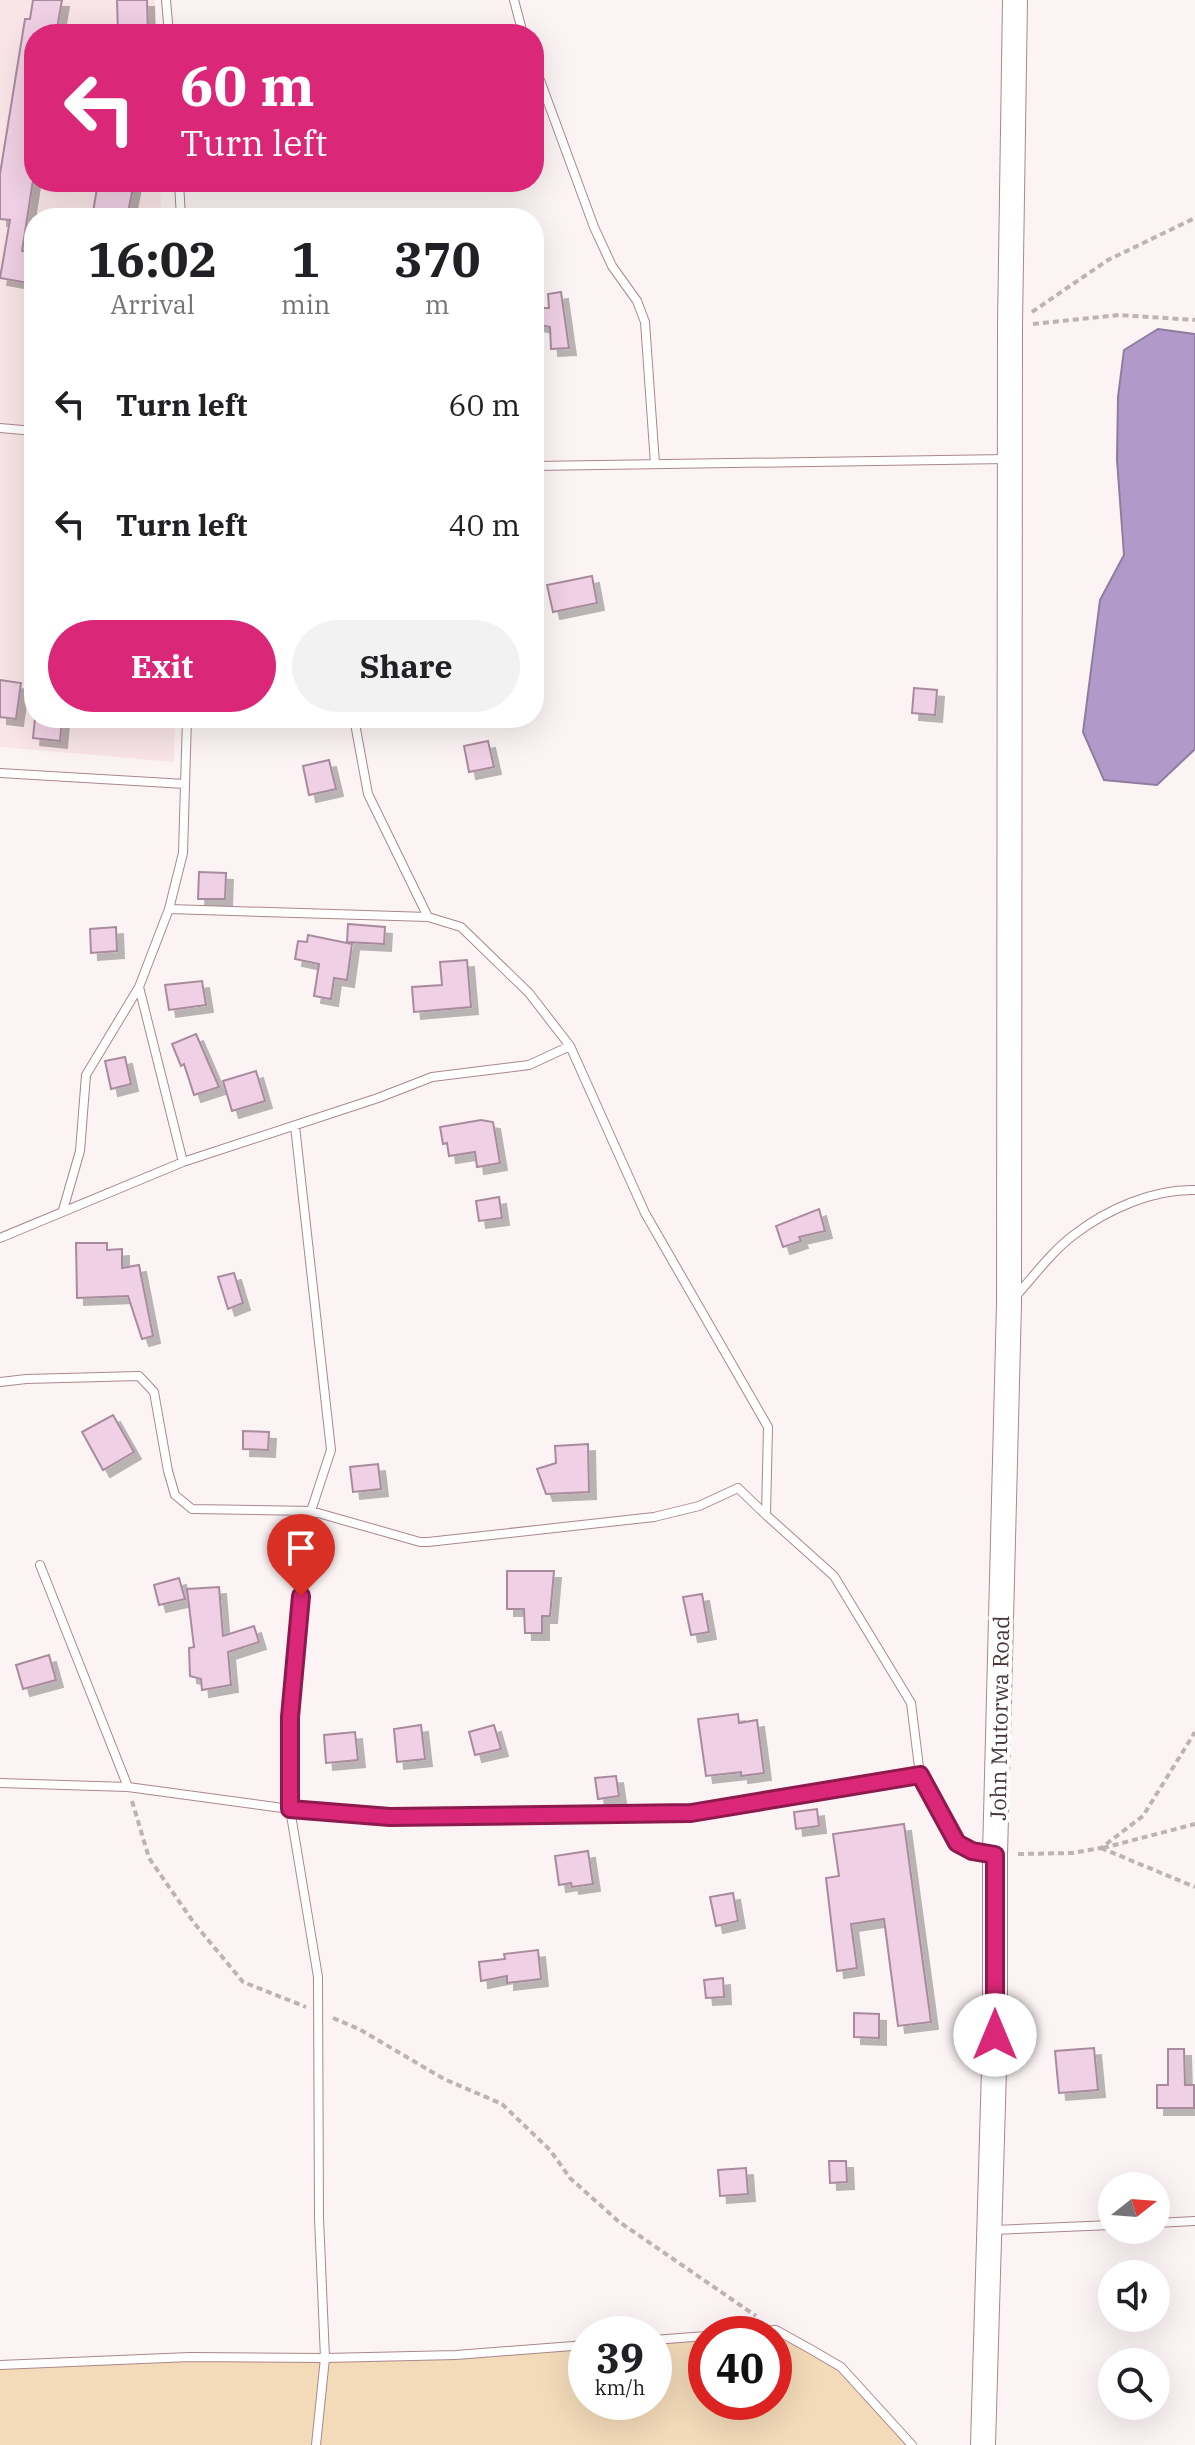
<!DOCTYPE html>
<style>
:root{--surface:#fff;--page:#f2f2f2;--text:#202124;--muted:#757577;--accent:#db2777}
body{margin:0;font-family:"IBM Plex Serif",serif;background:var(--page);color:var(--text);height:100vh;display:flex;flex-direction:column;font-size:30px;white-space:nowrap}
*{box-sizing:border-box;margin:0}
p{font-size:26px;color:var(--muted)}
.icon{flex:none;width:44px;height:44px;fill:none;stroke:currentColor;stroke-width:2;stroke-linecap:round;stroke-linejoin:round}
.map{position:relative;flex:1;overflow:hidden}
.sheet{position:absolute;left:24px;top:208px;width:520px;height:520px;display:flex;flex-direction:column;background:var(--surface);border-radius:32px;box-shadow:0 8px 32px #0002}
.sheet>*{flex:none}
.banner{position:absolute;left:24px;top:24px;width:520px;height:168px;border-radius:32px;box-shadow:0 8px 32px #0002;background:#db2777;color:#fff;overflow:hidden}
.needle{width:52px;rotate:73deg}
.controls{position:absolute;left:1098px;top:2172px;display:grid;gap:16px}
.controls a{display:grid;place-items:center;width:72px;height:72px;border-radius:50%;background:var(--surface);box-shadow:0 8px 32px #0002;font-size:40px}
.speed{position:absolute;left:568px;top:2316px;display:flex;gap:16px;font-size:40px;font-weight:700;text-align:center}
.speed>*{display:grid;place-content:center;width:104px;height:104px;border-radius:50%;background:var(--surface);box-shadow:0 8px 32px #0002;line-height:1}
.speed small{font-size:20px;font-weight:400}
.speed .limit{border:12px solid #d22;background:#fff;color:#111}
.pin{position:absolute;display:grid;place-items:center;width:68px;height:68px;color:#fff;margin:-82px -34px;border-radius:50% 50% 50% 0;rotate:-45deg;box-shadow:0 0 8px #0007}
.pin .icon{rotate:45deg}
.me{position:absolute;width:88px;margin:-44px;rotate:0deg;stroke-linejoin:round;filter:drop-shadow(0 0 6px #0008)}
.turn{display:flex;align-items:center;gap:28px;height:168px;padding:0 24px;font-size:36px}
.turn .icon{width:104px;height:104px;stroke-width:2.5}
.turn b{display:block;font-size:56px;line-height:68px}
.eta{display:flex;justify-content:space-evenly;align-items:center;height:136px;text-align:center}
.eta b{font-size:48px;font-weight:700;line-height:56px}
.cta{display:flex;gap:16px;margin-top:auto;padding:16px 24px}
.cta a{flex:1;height:92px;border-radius:48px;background:var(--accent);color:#fff;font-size:32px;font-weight:700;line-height:92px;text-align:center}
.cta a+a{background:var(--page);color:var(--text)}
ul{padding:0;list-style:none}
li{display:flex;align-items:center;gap:24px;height:120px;padding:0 24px}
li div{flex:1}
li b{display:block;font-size:30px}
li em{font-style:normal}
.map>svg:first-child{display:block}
</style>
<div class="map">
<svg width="1195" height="2445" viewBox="0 0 1195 2445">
<defs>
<filter id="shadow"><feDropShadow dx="7" dy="7" stdDeviation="0" flood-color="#0004"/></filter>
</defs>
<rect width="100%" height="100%" fill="#fcf4f4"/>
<path fill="#f9e5e7" d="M0,0H155L156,34H34V182H160L161,218H34V718H175L174,762L0,747Z"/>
<path fill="#f3dbb9" d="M776,2330L841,2367L912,2445H0V2365L190,2357L325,2358L586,2346V2402H654V2340L706,2336V2402H774Z"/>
<path fill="#b19ac9" stroke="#917c9e" stroke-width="2" d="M1158,329L1195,334V749L1157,785L1104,780L1083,732L1100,600L1124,555L1117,460L1118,397L1124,350Z"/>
<path fill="#f0d0e4" stroke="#a98b9e" stroke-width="2" filter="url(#shadow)" d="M33,0H62L56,34H34V174L22,251L34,253V284L0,278L10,220L0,219V174L25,19H30Z
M117,0H147L148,34H118Z
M98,182H134L127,218H92Z
M561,292L569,348L551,349L550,327L536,324L537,308H549L548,294Z
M592,576L597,603L553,612L547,585Z
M0,680L21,683L16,719L0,717Z
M914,688L937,690L935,715L912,713Z
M35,718H62L60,741L33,738Z
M488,741L494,767L469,772L464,746Z
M329,760L336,789L309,795L303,766Z
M199,872L226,873L225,899H198Z
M348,924L385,927L384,944L347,942Z
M116,927L117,951L91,953L90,929Z
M308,935L352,944L347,980L334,978L331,999L314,996L319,964L295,959L298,941L307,942Z
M467,960L471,1007L414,1012L412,987L442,985L440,962Z
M202,981L206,1005L169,1010L165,985Z
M196,1034L219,1087L194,1095L184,1064L181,1066L172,1044Z
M125,1057L131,1084L111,1089L105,1061Z
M256,1071L265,1101L232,1111L223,1081Z
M481,1120L493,1122L500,1163L477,1167L475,1152L449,1156L447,1143L443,1144L440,1127Z
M499,1197L502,1218L479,1221L476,1201Z
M819,1209L825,1231L799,1237L801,1241L783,1247L776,1226Z
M76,1243H107V1250L122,1249V1268L139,1265L153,1336L142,1339L128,1296L77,1298Z
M234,1273L243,1303L228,1309L218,1277Z
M113,1415L134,1452L103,1470L82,1432Z
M243,1431L269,1432L268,1450L243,1449Z
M588,1444L589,1492L546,1494L537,1469L556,1463L555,1446Z
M378,1464L381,1489L353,1492L350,1467Z
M507,1571H554L550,1616H542V1633H525L524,1609H507Z
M179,1578L185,1599L159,1605L154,1585Z
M219,1587L223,1636L254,1626L259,1642L228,1652L231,1685L202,1690L201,1679L190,1676L189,1648L194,1647L187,1589Z
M702,1594L709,1632L691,1635L683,1597Z
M49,1655L56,1680L23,1689L16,1665Z
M738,1714L739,1723L757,1720L764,1773L741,1776V1772L706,1776L698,1719Z
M421,1725L425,1759L397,1762L394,1729Z
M494,1725L501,1749L475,1755L469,1732Z
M355,1732L358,1760L326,1763L324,1735Z
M616,1776L619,1796L598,1799L595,1778Z
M817,1809L819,1826L796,1829L794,1812Z
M904,1824L931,2022L898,2026L884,1919L851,1924L857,1968L837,1971L826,1878L839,1876L833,1834Z
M588,1851L593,1884L572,1887L571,1883L559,1885L555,1856Z
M733,1893L738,1921L716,1926L710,1897Z
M538,1950L541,1979L507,1983V1976L481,1981L479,1962L505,1959L504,1954Z
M723,1978L724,1997L706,1998L704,1980Z
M854,2013L879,2014V2038L854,2037Z
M1094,2048L1098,2090L1059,2093L1055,2051Z
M1168,2049H1184L1185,2085H1194V2108H1157V2085H1168Z
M829,2161H846L847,2182L830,2183Z
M746,2168L748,2194L720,2196L718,2170Z"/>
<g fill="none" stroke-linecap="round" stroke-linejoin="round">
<defs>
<path id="lane" d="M166,0L169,34
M514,0L523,34
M534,64L594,227L612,266L637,301L645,322L655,464
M179,182L181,218
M0,428L34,431
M534,466L1007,459
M354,718L368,794L428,917
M0,773L185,784
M169,909L428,917L461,927L529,993L570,1046L645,1213L768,1427L766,1515L834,1576L911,1703L920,1775L944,1820L957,1843L972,1851L991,1854
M295,1126L331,1450L311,1511L420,1542H428L654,1517L699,1506L738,1488L766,1515
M183,1162L378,1098L432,1077L529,1065L570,1046
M63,1210L80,1151L86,1075L139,987
M0,1238L183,1162L139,987L169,909L183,853L187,718
M1015,1297C1034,1276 1053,1250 1075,1234C1108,1209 1153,1189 1195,1190
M0,1382L26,1379L139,1376L154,1392L168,1471L175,1495L192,1509L311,1511L294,1652L290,1717V1809L390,1817L691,1813L920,1775
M40,1565L128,1787
M0,1783L128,1787L290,1809L318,1977L319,2218L325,2358L316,2445
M1156,2223L1195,2221
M993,2230L1112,2225
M724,2334L776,2330L812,2350L841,2367L912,2445
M654,2340L706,2336
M0,2365L190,2357L325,2358L456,2355L586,2345"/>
<path id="secondary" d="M983,2445L995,2035V1855L1009,1303L1010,326L1015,0"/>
</defs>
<use href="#lane" stroke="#ab878b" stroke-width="10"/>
<use href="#secondary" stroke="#ab878b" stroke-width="26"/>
<path stroke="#beb3b4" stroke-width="4" stroke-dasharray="6 4" stroke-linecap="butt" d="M1032,312L1108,260L1195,218
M1033,324L1119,315L1195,320
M132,1801L149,1858L194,1923L243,1982L306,2007
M1101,1848L1195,1887
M1103,1848L1195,1824
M1018,1854L1072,1853L1101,1848L1143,1816L1195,1732
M333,2018L359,2029L444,2079L502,2104L550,2150L570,2178L618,2221L756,2316"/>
<use href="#lane" stroke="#fff" stroke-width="8"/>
<use href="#secondary" stroke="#fff" stroke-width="24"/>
</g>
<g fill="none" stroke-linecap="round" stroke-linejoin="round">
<defs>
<path id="route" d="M301,1596L290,1717V1809L390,1817L691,1813L920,1775L957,1843L972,1851L995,1855V2035"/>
</defs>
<use href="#route" stroke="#8e194d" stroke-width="20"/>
<use href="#route" stroke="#db2777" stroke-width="14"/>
</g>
<g text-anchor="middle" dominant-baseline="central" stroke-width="8" stroke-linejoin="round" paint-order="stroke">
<g font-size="22" fill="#473739" stroke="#fff">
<text transform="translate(999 1718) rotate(-89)">John Mutorwa Road</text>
</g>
</g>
</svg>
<div class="controls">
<a><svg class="needle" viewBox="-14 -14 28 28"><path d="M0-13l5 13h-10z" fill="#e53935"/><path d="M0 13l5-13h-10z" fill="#757577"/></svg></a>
<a><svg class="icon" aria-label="sound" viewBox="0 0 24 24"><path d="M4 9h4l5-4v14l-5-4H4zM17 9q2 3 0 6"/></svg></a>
<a><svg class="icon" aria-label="search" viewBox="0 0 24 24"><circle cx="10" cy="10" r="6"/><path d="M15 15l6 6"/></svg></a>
</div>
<div class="speed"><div>39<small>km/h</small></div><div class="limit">40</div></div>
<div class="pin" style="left:301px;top:1596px;background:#d93025"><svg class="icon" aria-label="arrive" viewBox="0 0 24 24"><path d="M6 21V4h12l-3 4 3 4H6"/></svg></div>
<svg class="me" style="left:995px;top:2035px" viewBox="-20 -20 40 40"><circle r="19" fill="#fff"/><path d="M0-13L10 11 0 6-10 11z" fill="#db2777"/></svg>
<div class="banner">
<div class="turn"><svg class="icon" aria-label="left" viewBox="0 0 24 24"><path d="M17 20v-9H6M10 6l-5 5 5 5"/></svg><div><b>60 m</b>Turn left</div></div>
</div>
<section class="sheet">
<div class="eta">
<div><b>16:02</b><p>Arrival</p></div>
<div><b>1</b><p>min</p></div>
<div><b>370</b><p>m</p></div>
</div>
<ul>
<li><svg class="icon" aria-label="left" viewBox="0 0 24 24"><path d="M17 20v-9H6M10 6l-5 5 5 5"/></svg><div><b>Turn left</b></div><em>60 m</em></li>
<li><svg class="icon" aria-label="left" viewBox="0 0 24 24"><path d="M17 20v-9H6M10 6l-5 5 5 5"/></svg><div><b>Turn left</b></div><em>40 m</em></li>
</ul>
<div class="cta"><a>Exit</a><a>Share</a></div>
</section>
</div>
